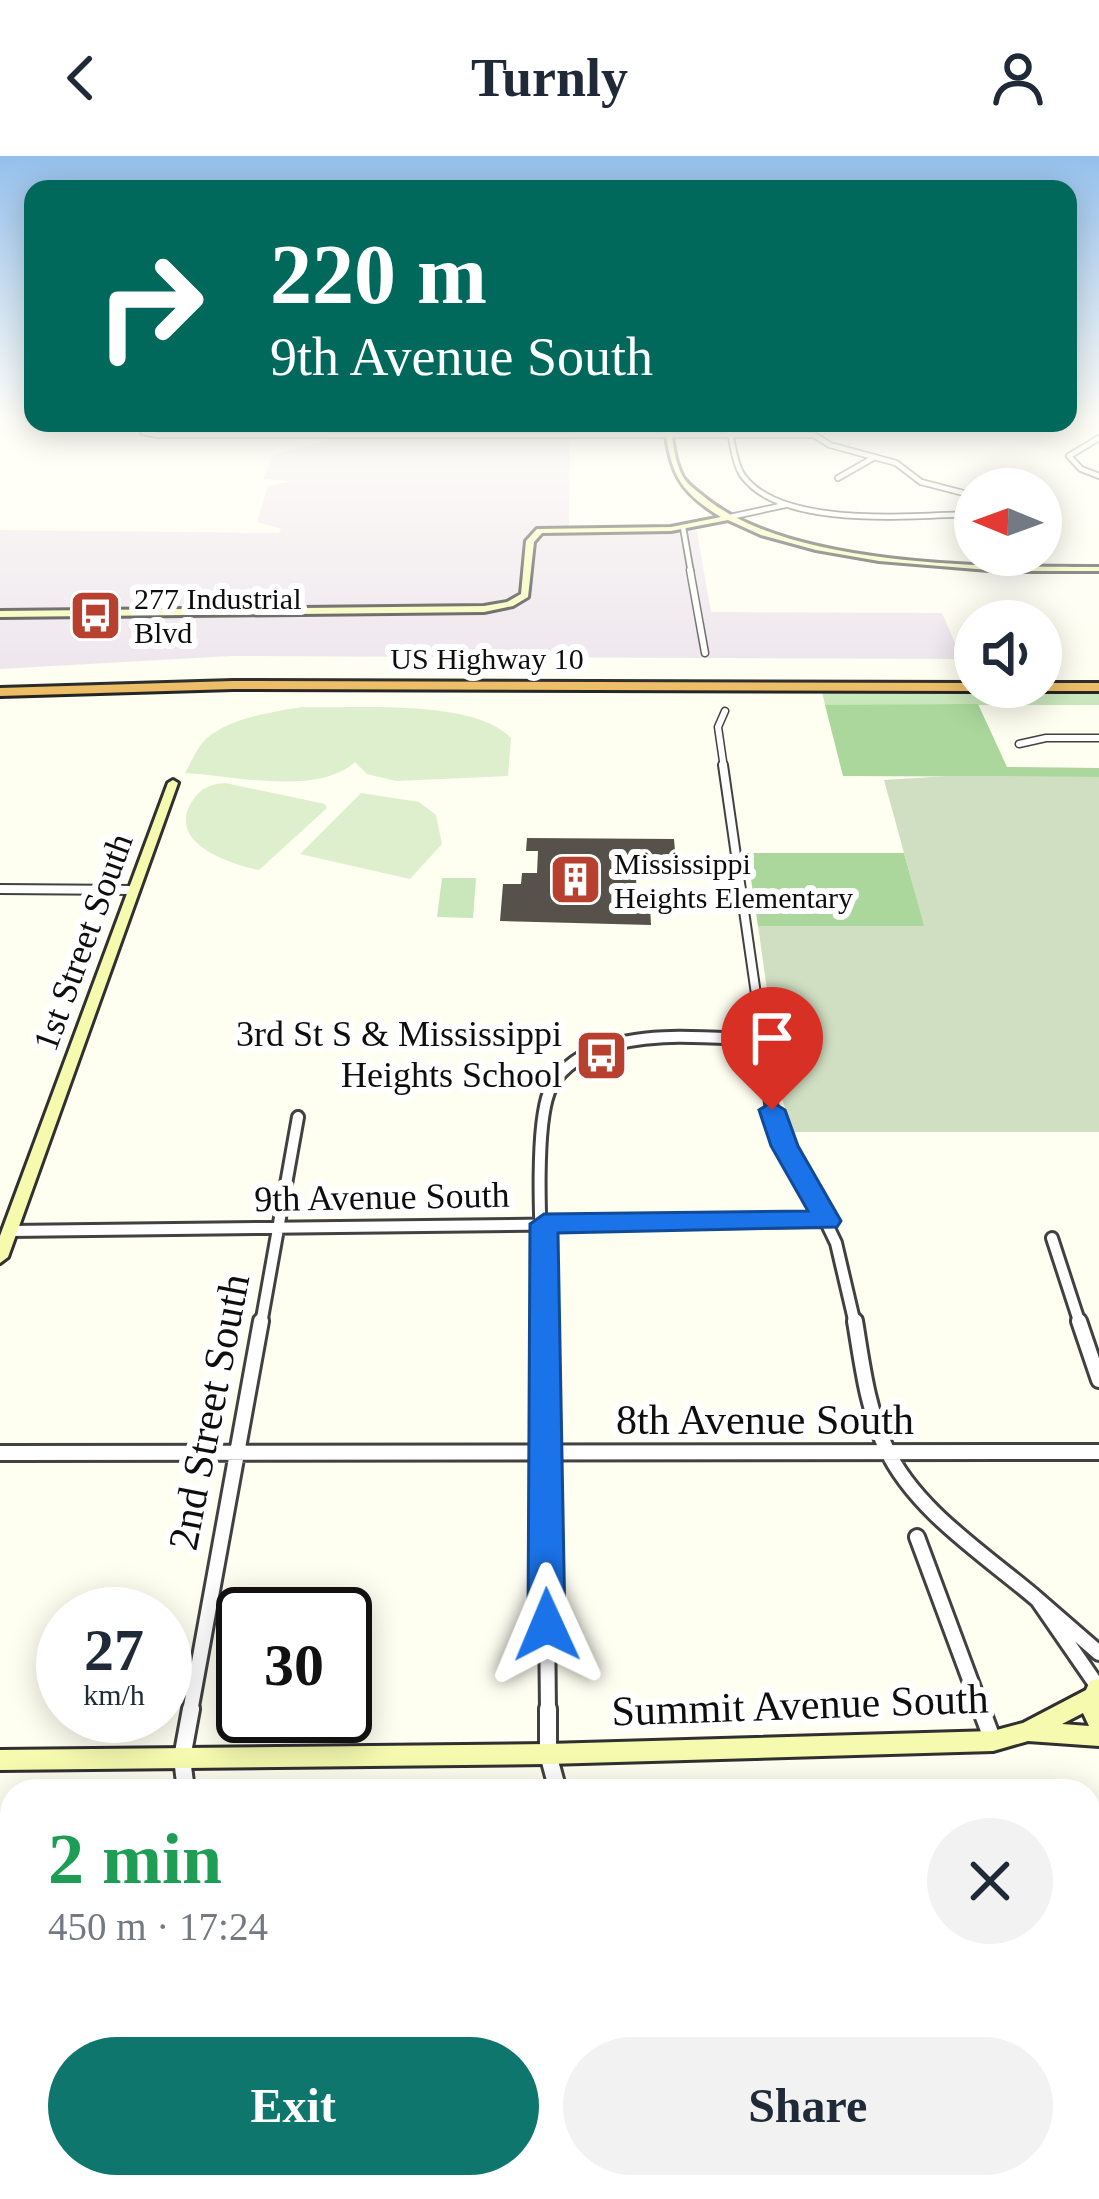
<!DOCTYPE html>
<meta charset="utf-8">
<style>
:root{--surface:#fff;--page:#f2f2f3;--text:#1f2937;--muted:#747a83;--accent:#0f766e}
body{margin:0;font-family:"Times New Roman",serif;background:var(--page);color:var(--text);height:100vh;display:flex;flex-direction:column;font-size:45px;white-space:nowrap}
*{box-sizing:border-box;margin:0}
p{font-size:39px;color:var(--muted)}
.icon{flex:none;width:66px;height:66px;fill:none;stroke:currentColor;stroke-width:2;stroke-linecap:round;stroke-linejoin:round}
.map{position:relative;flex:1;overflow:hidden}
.drawer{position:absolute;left:0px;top:1623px;width:1101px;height:420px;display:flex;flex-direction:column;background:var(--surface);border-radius:36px 36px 0 0;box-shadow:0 6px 30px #0003}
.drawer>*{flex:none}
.banner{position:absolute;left:24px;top:24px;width:1053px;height:252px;border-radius:24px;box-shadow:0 6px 30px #0003;background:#00695c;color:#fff;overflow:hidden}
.needle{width:78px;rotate:271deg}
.fabs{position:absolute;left:954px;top:312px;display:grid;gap:24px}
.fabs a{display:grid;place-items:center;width:108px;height:108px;border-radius:50%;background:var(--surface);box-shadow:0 6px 30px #0003;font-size:60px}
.speed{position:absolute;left:36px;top:1431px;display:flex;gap:24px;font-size:60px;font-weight:700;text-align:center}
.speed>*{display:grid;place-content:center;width:156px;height:156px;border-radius:50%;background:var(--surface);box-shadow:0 6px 30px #0003;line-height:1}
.speed small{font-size:30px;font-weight:400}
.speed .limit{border:6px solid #111;border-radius:18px;background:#fff;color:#111}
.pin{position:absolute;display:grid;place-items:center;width:102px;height:102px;color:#fff;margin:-123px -51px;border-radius:50% 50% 50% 0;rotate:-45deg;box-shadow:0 0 12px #0007}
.pin .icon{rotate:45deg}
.me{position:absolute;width:132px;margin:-66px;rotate:359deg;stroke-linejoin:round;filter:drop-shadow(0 0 9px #0008)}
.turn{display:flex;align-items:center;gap:42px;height:252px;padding:0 48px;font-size:54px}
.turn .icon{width:156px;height:156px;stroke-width:2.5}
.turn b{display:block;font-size:84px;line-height:102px}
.round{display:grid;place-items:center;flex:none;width:126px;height:126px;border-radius:63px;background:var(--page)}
.head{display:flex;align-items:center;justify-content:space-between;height:204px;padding:0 48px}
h1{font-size:72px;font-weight:600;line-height:90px;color:#1e9e55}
.action{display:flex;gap:24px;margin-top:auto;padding:24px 48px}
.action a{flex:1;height:138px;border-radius:72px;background:var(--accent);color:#fff;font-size:48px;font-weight:600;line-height:138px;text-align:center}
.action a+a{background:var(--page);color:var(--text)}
header{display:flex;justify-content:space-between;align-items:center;height:156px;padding:0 48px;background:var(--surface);font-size:54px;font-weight:600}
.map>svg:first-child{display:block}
</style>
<header><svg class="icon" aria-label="back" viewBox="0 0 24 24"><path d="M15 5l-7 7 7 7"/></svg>Turnly<svg class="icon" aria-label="person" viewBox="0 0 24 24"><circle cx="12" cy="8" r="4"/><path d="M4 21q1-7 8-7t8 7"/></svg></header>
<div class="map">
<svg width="1099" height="2043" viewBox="0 0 1099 2043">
<rect width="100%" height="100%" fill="#fefef1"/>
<path fill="#ece3ec" d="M301,267H469L467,276H297Z
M331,283H570L569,376L691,372L697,376L711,456L942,457L962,503L232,500L0,513V461L516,452L504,443L485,448L0,453V374L279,377L281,373L257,366L268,330L291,325L263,323L273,299Z"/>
<path fill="#cae7bc" d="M822,536L1099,537V549H825Z
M442,722H476L473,762L437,761Z"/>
<path fill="#abd79c" d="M978,548L1007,611L1099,612V621L843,620L825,549Z
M747,697H904L925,770H758Z"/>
<path fill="#d0dfc2" d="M949,620L1099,621V976H794L783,946L758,770H924L884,624Z"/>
<path fill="#ddefcd" d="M302,551C356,553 473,542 511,582L508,620L396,625L367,618L355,606C317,640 235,620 185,617C191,607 197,591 206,583C230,562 272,556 302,551Z
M225,627L325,648L327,652L259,714C229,708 164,686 193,644C201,632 210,628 225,627Z
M361,637L419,646L436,659L442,688L410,723L300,698Z"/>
<path fill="#56524b" d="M527,682L674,683L677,719H636L637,751H650L651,769L500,765L503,728H521L522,717H537L538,695H526Z"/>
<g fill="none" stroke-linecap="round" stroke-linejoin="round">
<defs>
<path id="street-far5" d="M144,267L143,276L158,279H814L830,289L896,307L921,326L975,340
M728,267C732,282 734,308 743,320C782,374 917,359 975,358
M1099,282L1069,300L1081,313L1099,320
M838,322L873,302
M730,361L785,349
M683,371L691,417"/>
<path id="street-far4" d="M690,414L705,497
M1019,588L1046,582H1099
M724,612L718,571L725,555"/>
<path id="street-far3" d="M723,609L759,859
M0,733L134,734"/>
<path id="street-far2" d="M758,856L772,954L836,1087L855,1168
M10,1075L827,1065
M1052,1082L1080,1168
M261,1168L298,961
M544,1168C543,1114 532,980 549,936C556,917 577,901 596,894C647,874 708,882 762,884"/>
<path id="street-far1" d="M544,1165L548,1556
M855,1165C862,1207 867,1252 886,1292C915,1355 987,1400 1038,1444
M1079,1165L1099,1224
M0,1297L1099,1296
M917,1381L982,1556
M1098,1531L1038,1444L1099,1497
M190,1556L261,1165"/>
<path id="street" d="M548,1553V1598L558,1635
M981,1553L993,1585
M186,1635L182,1602L191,1553
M341,2031L345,2043
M779,2031L786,2043
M623,2043L641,2031"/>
<path id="secondary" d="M664,267H670C673,285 674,305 683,321C688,329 696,334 703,340C789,412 990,411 1099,411V415H1001L879,405L816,394L761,379L728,364L671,375L542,377L534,386L528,441L513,450L484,456L0,461V455L484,450L507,446L521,438L526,385L537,373L671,371L721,361C676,334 671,315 664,267Z
M173,624L178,627L8,1101L0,1107V1080L168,627Z
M1097,1523H1099V1590L1028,1585L993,1595L548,1608L0,1614V1594L548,1588L993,1575L1023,1567L1086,1534L1090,1525ZM1083,1557L1089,1570L1062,1568Z
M12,1917V1942L0,1948V1922Z"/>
<path id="highway" d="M233,525L975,527V531H982L975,535L233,533L0,540V532Z
M1041,527H1099V535H1012L1005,531H1041Z"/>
</defs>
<use href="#street-far5" stroke="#414141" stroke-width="8"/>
<use href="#street-far4" stroke="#414141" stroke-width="9"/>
<use href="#street-far3" stroke="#414141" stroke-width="12"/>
<use href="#street-far2" stroke="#414141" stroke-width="16"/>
<use href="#street-far1" stroke="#414141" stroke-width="20"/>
<use href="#street" stroke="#414141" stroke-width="22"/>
<use href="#secondary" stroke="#303030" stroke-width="6"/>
<use href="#highway" stroke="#1f1f1f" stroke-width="6"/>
<use href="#street-far5" stroke="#fff" stroke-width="4.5"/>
<use href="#street-far4" stroke="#fff" stroke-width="6"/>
<use href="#street-far3" stroke="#fff" stroke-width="8"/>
<use href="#street-far2" stroke="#fff" stroke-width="10"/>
<use href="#street-far1" stroke="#fff" stroke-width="14"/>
<use href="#street" stroke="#fff" stroke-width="16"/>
<use href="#secondary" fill="#f5faaf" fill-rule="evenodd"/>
<use href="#highway" fill="#ecbb61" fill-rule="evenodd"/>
</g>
<linearGradient id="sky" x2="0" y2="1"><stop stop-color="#95c0ec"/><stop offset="0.48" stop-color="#fffff9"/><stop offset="1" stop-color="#fffff9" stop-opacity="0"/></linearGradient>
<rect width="1099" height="545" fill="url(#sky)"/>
<path fill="#1a73e8" stroke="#114b97" stroke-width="3" d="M772,946L785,954L798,990L841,1065L837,1071L558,1077L565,1469L559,1480L547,1485L534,1480L528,1469L530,1068L544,1058L808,1055L771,990L759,954Z"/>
<defs>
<symbol id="bus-square" viewBox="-11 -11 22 22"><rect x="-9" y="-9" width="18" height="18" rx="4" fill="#b7412e" stroke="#fff"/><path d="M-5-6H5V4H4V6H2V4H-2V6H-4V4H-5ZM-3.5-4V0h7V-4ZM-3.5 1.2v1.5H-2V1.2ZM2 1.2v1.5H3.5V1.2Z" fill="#fff"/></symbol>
<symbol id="building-square" viewBox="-11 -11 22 22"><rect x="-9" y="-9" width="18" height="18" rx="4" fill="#b7412e" stroke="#fff"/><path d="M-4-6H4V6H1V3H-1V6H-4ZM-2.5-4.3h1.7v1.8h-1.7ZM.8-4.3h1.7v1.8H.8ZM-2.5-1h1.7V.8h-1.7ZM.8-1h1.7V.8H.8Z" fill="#fff"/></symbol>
</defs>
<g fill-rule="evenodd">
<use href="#bus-square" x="66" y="430" width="59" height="59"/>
<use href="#building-square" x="546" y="694" width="59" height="59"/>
<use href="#bus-square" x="572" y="870" width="59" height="59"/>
</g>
<g text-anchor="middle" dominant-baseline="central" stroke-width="12" stroke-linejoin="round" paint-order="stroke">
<g font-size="30" fill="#0e0e0e" stroke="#fff" text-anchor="start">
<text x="134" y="442">277 Industrial<tspan x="134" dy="34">Blvd</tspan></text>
<text x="614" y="707">Mississippi<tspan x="614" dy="34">Heights Elementary</tspan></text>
</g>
<g font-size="30" fill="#0e0e0e" stroke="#fff">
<text x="487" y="502">US Highway 10</text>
</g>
<g font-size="36" fill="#0e0e0e" stroke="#fff">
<text transform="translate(83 786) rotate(-70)">1st Street South</text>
<text transform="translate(382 1041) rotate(-1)">9th Avenue South</text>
</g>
<g font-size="36" fill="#0e0e0e" stroke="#fff" text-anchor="end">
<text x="562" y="878">3rd St S &amp; Mississippi<tspan x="562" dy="41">Heights School</tspan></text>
</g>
<g font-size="42" fill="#0e0e0e" stroke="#fff">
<text transform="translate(209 1256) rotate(-79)">2nd Street South</text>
<text x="765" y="1264">8th Avenue South</text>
<text transform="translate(800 1549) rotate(-2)">Summit Avenue South</text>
</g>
</g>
</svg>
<div class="fabs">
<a><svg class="needle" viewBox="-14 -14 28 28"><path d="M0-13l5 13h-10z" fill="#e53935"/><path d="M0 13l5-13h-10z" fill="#747a83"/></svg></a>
<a><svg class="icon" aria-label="sound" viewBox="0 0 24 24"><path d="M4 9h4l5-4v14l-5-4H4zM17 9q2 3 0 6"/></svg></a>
</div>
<div class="speed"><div>27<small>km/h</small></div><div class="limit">30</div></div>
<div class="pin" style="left:772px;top:954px;background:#d93025"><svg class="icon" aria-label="arrive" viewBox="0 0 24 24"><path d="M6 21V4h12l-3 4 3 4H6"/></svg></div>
<svg class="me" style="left:547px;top:1469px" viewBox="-20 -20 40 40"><path d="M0-17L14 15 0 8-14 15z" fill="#1a73e8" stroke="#fff" stroke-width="4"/></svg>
<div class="banner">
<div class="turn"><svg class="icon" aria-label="right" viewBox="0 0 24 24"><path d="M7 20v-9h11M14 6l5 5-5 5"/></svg><div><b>220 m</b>9th Avenue South</div></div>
</div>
<section class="drawer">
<div class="head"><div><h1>2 min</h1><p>450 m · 17:24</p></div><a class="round"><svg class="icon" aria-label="close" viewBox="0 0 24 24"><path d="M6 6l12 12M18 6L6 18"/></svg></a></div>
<div class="action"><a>Exit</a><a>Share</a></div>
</section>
</div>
